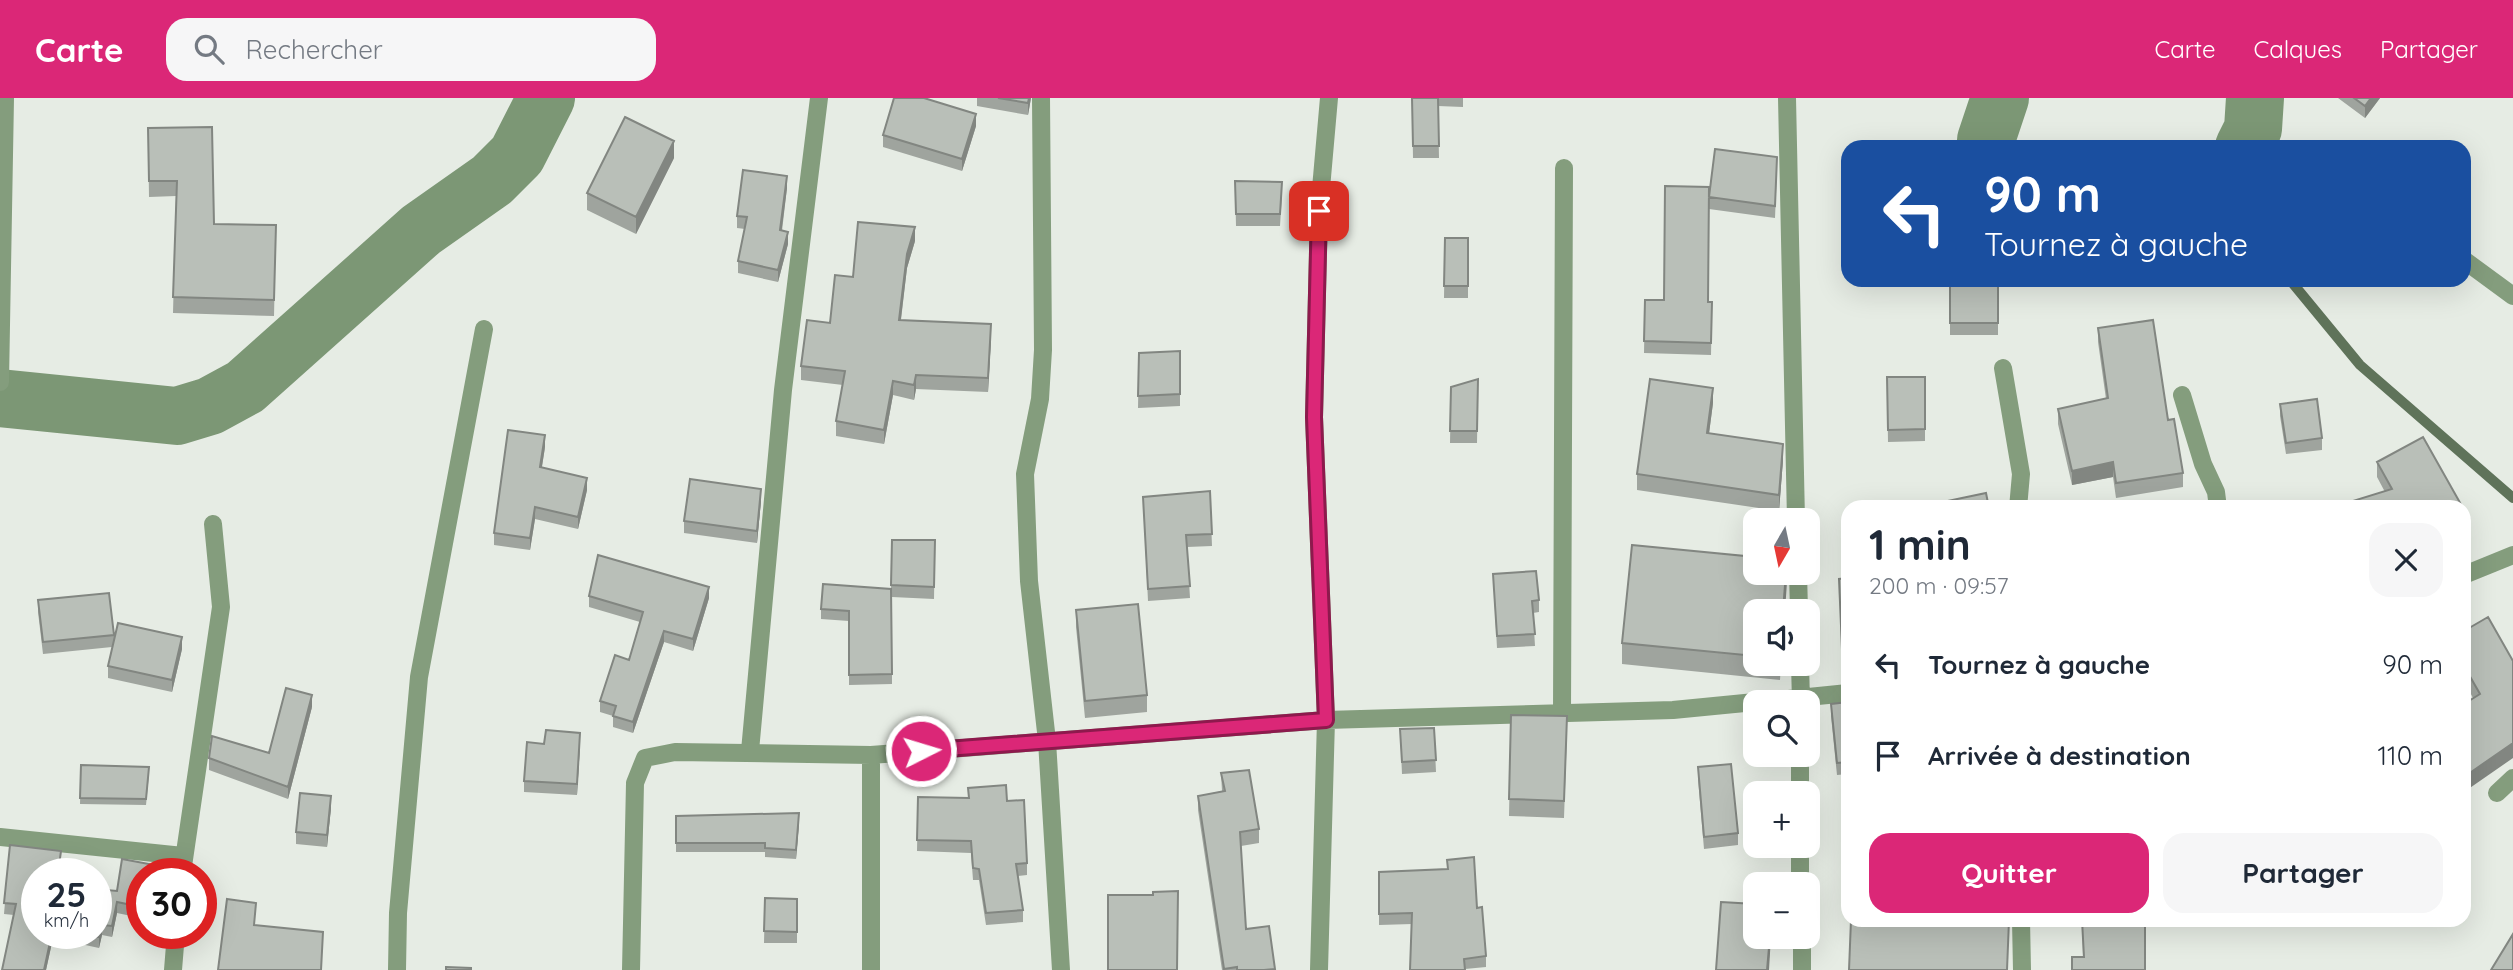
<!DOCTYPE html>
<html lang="fr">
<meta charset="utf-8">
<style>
:root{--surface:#fff;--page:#f6f6f7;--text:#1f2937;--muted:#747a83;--accent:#db2777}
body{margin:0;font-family:Quicksand,sans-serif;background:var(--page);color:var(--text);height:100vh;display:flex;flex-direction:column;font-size:26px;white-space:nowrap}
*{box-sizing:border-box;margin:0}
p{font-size:23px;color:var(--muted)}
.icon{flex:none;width:38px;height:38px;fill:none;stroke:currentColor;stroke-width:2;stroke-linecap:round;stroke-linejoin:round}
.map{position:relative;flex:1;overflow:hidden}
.panel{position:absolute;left:1841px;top:402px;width:630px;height:427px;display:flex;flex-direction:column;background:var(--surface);border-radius:21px;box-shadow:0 7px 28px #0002}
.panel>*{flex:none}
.hud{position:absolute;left:1841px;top:42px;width:630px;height:147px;border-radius:21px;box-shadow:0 7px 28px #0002;background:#1a4fa0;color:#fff;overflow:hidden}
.needle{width:46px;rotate:189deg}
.tools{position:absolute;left:1743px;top:410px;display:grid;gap:14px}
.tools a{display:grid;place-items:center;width:77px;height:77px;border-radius:14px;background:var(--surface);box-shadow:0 7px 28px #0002;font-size:35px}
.speed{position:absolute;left:21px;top:760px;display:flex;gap:14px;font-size:35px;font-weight:700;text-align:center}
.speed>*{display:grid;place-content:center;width:91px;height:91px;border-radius:50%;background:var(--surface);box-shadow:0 7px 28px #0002;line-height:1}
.speed small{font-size:18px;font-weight:400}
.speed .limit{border:10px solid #d22;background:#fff;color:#111}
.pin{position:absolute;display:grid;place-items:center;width:60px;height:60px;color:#fff;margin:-30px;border-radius:14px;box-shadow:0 4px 10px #0006}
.me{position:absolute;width:77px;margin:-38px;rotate:85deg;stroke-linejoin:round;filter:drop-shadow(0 0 5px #0008)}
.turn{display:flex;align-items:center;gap:24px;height:147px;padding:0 28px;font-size:32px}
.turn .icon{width:91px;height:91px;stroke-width:2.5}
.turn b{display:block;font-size:49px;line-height:60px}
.round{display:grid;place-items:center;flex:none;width:74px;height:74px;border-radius:21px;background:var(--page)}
.headline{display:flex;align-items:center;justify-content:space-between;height:119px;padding:0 28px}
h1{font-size:42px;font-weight:700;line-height:52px}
.button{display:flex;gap:14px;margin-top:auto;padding:14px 28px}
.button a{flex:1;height:80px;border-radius:21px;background:var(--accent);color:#fff;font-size:28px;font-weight:700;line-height:80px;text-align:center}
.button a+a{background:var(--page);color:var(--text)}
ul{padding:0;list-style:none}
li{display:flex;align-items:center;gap:21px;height:91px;padding:0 28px}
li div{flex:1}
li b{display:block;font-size:26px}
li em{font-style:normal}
header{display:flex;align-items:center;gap:42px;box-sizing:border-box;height:98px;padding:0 35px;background:var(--accent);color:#fff}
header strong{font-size:33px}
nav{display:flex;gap:38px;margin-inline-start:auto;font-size:24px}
.search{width:490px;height:63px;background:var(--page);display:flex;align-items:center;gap:18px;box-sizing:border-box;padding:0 24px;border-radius:21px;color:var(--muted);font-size:26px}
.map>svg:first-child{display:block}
</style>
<header>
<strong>Carte</strong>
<div class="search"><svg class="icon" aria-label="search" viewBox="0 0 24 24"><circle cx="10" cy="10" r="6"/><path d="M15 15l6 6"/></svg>Rechercher</div>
<nav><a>Carte</a><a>Calques</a><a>Partager</a></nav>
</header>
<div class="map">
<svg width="2513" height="872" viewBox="0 0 2513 872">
<rect width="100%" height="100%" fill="#e6ece4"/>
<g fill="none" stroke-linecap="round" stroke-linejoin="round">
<path stroke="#5f735a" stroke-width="10" d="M2290,182L2360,267L2513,400"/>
<path stroke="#7c9775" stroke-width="58" d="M1987,49L1986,42L2000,0
M2244,49L2253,31L2255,0
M0,300L177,318L210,308L245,289L421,132L492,82L517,57L546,0"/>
<path stroke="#849d7d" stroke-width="18" d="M1041,0L1043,252L1040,301L1025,376L1029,483L1047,643L1061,872
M1787,0L1796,422
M2464,162L2513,198
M2003,270L2021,376L2018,410
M0,284L5,0
M2182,297L2203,366L2216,394L2218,410
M1798,474L1799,513
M2464,477L2513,457
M1800,565L1801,604
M1759,604L1848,595
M1562,614L1564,70
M750,653L783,292L819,0
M1800,695V656
M2497,695L2513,680
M0,739L183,758
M182,775L221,509L213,426
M1800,786V747
M2021,822L2022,872
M173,872L176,835
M397,872L398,815L419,579L484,231
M631,872L635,685L645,660L675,654L871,657L1326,622L1673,612L1755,604
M871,872V657
M1319,872L1326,622L1314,319L1319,113L1329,0
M1802,872V838"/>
</g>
<path fill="#9fa49e" d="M977,0H1031L1028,17L977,8Z
M1412,0H1463V9L1438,8L1439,60H1413Z
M2338,0H2380L2365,20Z
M976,28L962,73L883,49V37Z
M148,30L214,126L276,127L274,218L173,215L176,98L149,99Z
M674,60L636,136L587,112V95Z
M1777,71L1775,120L1709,111L1708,204H1712L1711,257L1644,255L1645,202H1664L1709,98Z
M1235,83L1282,96L1280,128H1236Z
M787,90L782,133L788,146L778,184L738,175V163L745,131L737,130V118Z
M1445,140H1468V200H1444Z
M915,143L907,170L901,222L991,240L988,294L916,291L914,302L893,297L884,346L836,338V323L843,287L801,282V268L830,225L853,179Z
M1950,182H1998V237H1950Z
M2098,230L2168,322L2183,375V389L2116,400L2113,379L2072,387L2058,326V311L2106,301L2098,244Z
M1180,253V308L1138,310L1139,255Z
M1887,279H1925V343L1888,344Z
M1478,281L1477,345H1450L1451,289Z
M1713,305L1709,335L1783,362L1779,413L1637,392V376Z
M2280,306L2322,340V352L2286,356L2280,318Z
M545,349L542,369L587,392L578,431L535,421L530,452L494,447V435Z
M2377,364L2463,410L2337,408L2385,394L2377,379Z
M1210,393L1212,448L1187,449L1190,500L1148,503L1143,399Z
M761,403L757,445L684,435V423Z
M892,442H935L934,501L892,499V586L849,587V523L821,521V511L891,491Z
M1787,474V484L1755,513V565H1781L1780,582L1622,566V545Z
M1493,476L1539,502V514L1533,515L1535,548L1497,550Z
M1848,480V568L1842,569L1839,481Z
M589,498L709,500L693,553L664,544L633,635L613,629V618L600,614V603L629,562L640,524L589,509Z
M38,502L114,537V542L182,551L172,594L108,580V568L112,549L43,556L38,514Z
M1076,512L1147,597V614L1085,620L1076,529Z
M2464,533L2513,660L2473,600L2464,583Z
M1848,604V676L1837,677L1831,618V606Z
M312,609L288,701L209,672V660L269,655Z
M1511,617L1567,635L1564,720L1509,718Z
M1434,630L1436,674L1402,676L1400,631Z
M580,647L577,697L524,694V683Z
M81,667L149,676L146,707L80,706Z
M1698,669L1738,735V747L1704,751L1698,681Z
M1221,675L1259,731V745L1241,748L1246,831L1269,828L1275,872H1222L1198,712V698L1222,693Z
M968,690L1007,703L1027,765V777L1018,778L1023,812V824L986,827L979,782H973L971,755L917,753L918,699L968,700Z
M331,710L327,749L296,746V734Z
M676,718L799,725L796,761L765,759V754H676Z
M10,747L61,753L59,775H37V835H96V791L117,793L122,761L149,766V775H142L141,820L117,815L112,839L102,837L99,850L53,840L46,872H2L14,817L4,816Z
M1447,762L1477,810L1486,858V869L1465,871L1412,826L1379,827V774L1447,771Z
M765,800L797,801V845H764Z
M2082,822H2156V826L2145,827V872L2083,859Z"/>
<path fill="#828681" d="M1029,0H1031L1028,17V5Z
M2371,0H2380L2365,20V8Z
M976,16V28L962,73V61Z
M674,43V60L636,136V119Z
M787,78V90L780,144V132Z
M915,129V143L907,170L899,236V222L907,156Z
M788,134V146L778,184V172Z
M991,226V240L988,294V280Z
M916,277V291L914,302V287Z
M893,283V297L884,346V332Z
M1713,290V305L1707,351V335Z
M545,337V349L540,380V369Z
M1783,346V362L1779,413V397Z
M2113,364V379L2072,387V373Z
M587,380V392L578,431V419Z
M761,391V403L757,445V433Z
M535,409V421L530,452V440Z
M2469,420V435L2464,438V423Z
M1786,474L1787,484L1785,513H1783Z
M709,489V500L693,553V541Z
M664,533V544L633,635V624Z
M182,539V551L172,594V582Z
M312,597V609L288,701V689Z
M580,635V647L577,697V686Z
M2513,645V660L2464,694V679Z
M331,698V710L327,749V737Z
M799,715V725L796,761V752Z
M117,804V815L112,839V828Z
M102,827V837L99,850V839Z
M52,835H53V840L46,872H44Z
M1770,838H1771L1769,872H1767Z"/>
<path fill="#b9bfb8" stroke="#828681" stroke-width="2" d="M894,0H924L976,16L962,61L883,37Z
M998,0H1029L1028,5Z
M1412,0H1438L1439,48H1413Z
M2354,0H2371L2365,8Z
M625,19L674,43L636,119L587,95Z
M212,29L214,126L276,127L274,202L173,199L177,83H149L148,30Z
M1715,51L1777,59L1775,108L1709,99Z
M743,72L787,78L780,132L788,134L778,172L738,163L747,119L737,118Z
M1235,83L1282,84L1280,116H1236Z
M1665,88L1709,89L1708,204H1712L1711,245L1644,243L1645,202H1664Z
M858,124L915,129L907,156L899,222L991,226L988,280L916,277L914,287L893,283L884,332L836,323L845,273L801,268L807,222L830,225L835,177L853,179Z
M1445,140H1468V188H1444Z
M1950,182H1998V225H1950Z
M2153,222L2168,322L2174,321L2183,375L2116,385L2113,364L2072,373L2058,311L2108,300L2098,230Z
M1180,253V296L1138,298L1139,255Z
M1887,279H1925V331L1888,332Z
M1478,281L1477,333H1450L1451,289Z
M1650,281L1713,290L1707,335L1783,346L1779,397L1637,376Z
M2317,301L2322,340L2286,345L2280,306Z
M508,332L545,337L540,369L587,380L578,419L535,409L530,440L494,435Z
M2423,339L2463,410H2314L2337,405V408L2392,391L2377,364Z
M690,381L761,391L757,433L684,423Z
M1210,393L1212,436L1186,437L1190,488L1148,491L1143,399Z
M1986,395L1989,410H1939L1938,405Z
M2464,412L2469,420L2464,423Z
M892,442H935L934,489L891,487Z
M1632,447L1755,459V474H1786L1783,513H1755V558L1622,545Z
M598,457L709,489L693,541L664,533L633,624L613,618L616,608L600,603L615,557L629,562L643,514L589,498Z
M1536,473L1539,502L1532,503L1535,536L1497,538L1493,476Z
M1848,480V551H1842L1839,481Z
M823,486L891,491L892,576L849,577V513L821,511Z
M109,495L114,537L43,544L38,502Z
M1138,506L1147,597L1085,603L1076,512Z
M2488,519L2513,563V645L2464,679V606L2480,596L2464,568V533Z
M118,525L182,539L172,582L108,568Z
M286,590L312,597L288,689L209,660L212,638L269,655Z
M1848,604V664L1837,665L1831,606Z
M1511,617L1567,618L1564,703L1509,701Z
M1434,630L1436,662L1402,664L1400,631Z
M546,632L580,635L577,686L524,683L527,644L544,646Z
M1731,666L1738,735L1704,739L1698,669Z
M81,667L149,669L146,701L80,700Z
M1249,672L1259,731L1240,734L1246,831L1269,828L1275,871L1264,872H1237V869L1224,871L1198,698L1225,693L1221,675Z
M1006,687L1007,703L1024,702L1027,765L1016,766L1023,812L986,815L979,771L973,770L971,743L917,742L918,699L969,700L968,690Z
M300,695L331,698L327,737L296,734Z
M799,715L796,752L765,750V745H676V718Z
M10,747L61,753L58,775H37V835H52L44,872H2L16,806L4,805Z
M1474,759L1477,810L1482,809L1486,858L1464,861L1465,872H1410L1412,815L1379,816V774L1448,771L1447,762Z
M122,761L149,766L147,775H142L141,809L117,804L112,828L102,827L99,839L79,835H96V791L117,793Z
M1178,793L1177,872H1108V797H1153V794Z
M765,800L797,801V834L764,833Z
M227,801L256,805L254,827L323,834L321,872H218Z
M1721,804L1755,806V838H1770L1767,872H1716Z
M1851,822H2009L2007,872H1849Z
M2082,822H2145V872H2072V859H2084Z
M2513,836V872H2491Z
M446,869L471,870V872H446Z"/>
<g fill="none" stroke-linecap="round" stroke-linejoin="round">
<defs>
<path id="route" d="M921,653L1326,622L1314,319L1319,113"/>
</defs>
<use href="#route" stroke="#8e194d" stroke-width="18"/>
<use href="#route" stroke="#db2777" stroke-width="12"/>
</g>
</svg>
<div class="tools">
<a><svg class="needle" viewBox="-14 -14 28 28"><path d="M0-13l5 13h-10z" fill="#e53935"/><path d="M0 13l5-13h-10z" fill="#747a83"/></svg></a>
<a><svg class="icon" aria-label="sound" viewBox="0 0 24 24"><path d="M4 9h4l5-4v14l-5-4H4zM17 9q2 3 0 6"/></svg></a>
<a><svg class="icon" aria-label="search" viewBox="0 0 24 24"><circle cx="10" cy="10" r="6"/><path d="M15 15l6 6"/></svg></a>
<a>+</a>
<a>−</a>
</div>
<div class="speed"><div>25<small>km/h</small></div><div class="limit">30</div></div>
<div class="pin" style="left:1319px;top:113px;background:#d93025"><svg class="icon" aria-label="arrive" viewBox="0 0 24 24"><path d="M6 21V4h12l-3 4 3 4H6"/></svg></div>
<svg class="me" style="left:921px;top:653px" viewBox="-20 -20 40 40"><circle r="17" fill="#db2777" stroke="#fff" stroke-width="3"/><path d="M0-11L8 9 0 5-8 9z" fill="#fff"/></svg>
<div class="hud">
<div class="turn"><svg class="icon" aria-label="left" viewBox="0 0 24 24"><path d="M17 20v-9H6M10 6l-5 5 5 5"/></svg><div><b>90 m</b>Tournez à gauche</div></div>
</div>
<section class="panel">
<div class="headline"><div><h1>1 min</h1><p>200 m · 09:57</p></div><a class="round"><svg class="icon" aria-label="close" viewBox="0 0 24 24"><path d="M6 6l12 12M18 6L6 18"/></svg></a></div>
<ul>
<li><svg class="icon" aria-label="left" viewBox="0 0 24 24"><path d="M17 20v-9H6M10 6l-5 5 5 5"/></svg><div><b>Tournez à gauche</b></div><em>90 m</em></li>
<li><svg class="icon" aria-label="arrive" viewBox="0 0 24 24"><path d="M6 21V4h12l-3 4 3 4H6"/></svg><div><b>Arrivée à destination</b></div><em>110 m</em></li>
</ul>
<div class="button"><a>Quitter</a><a>Partager</a></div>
</section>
</div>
